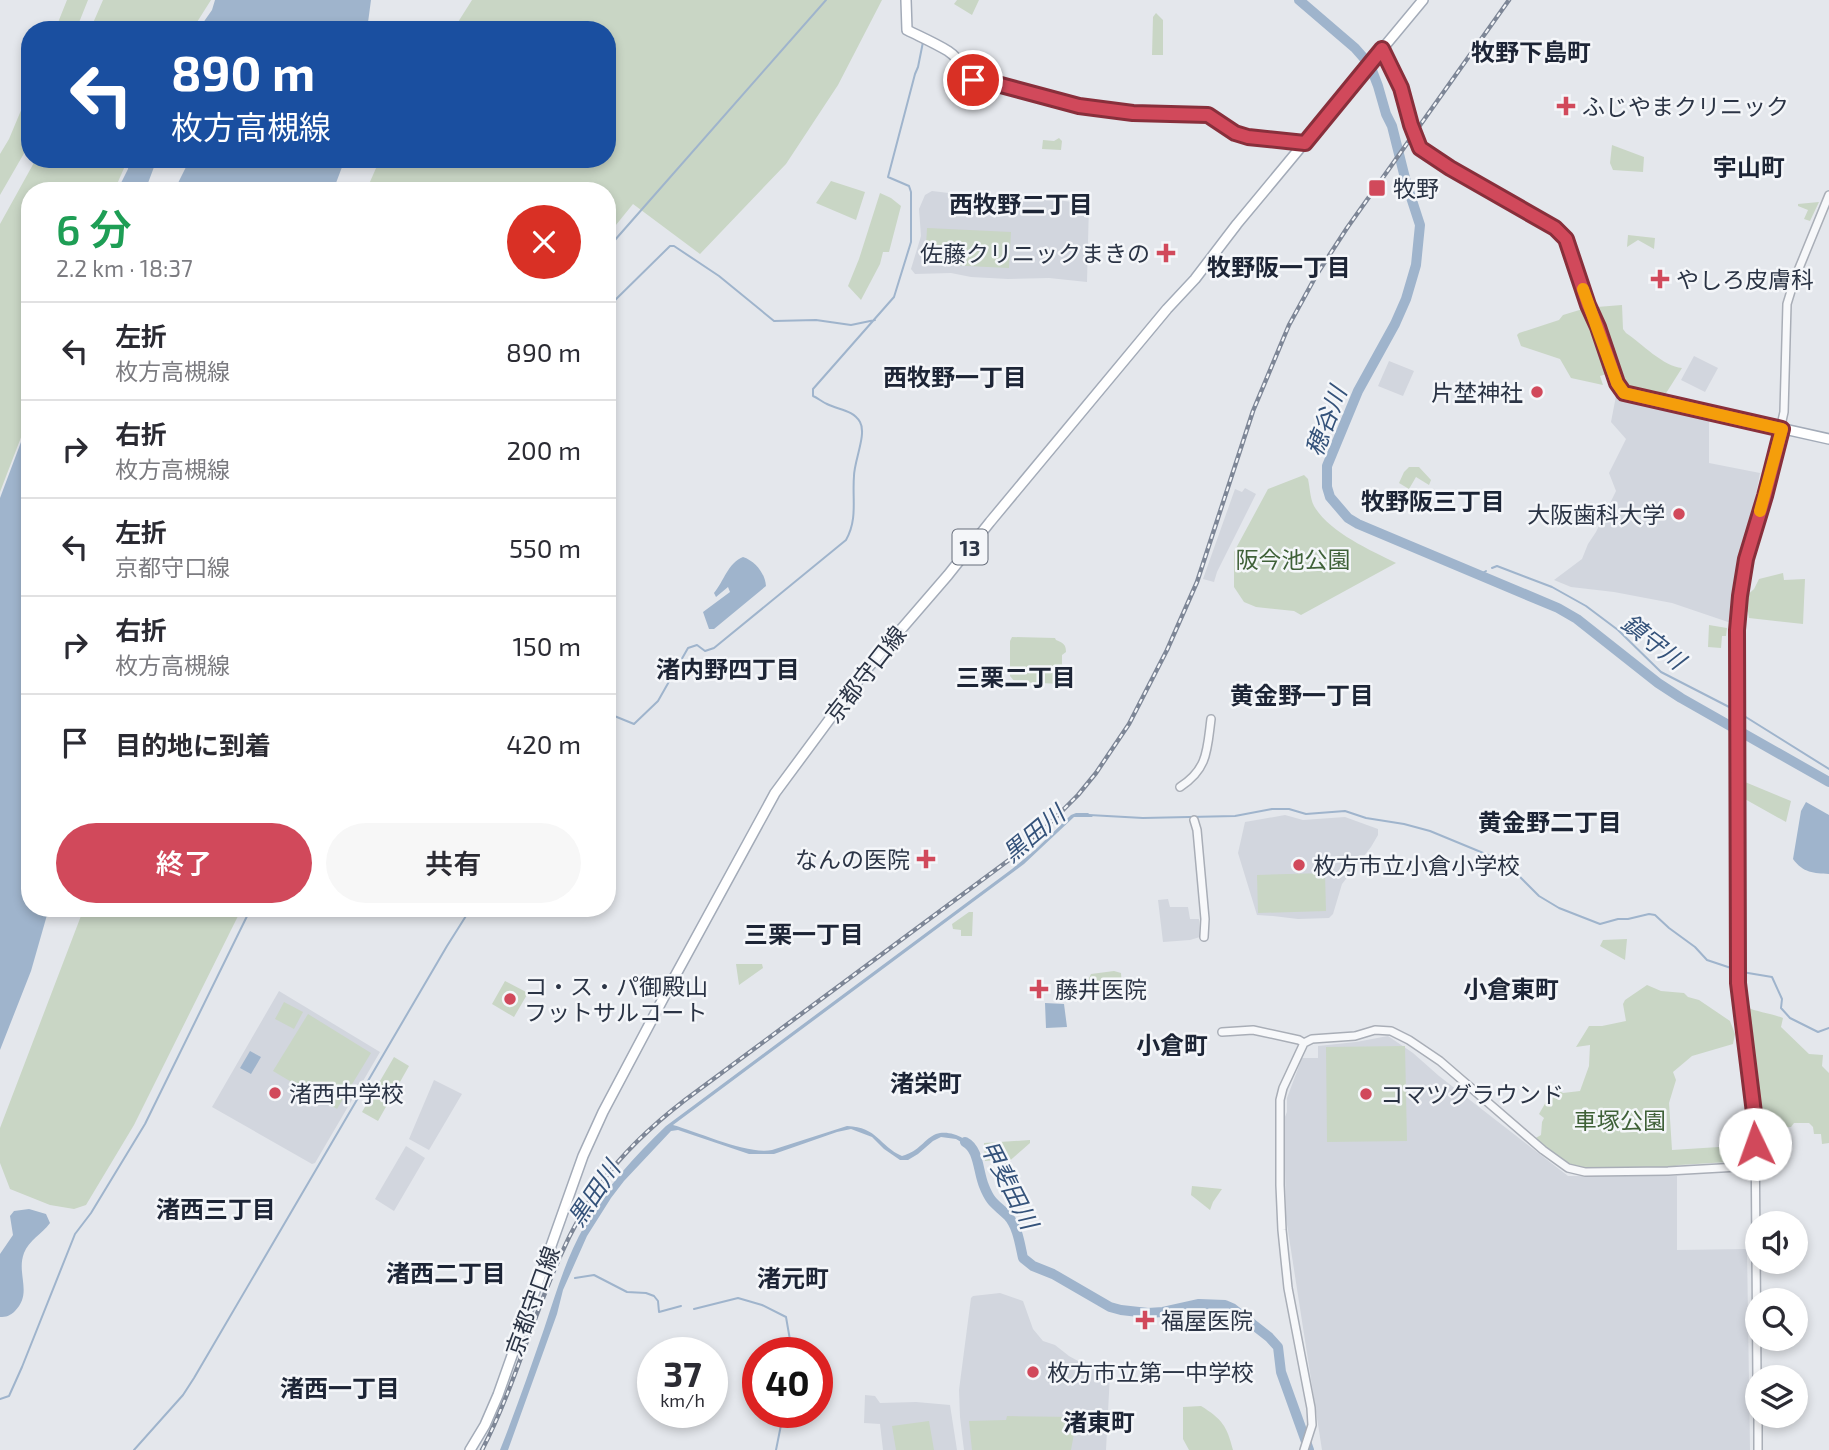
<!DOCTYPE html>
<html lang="ja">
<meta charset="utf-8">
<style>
:root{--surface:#fff;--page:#f7f7f7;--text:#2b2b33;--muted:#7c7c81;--line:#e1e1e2;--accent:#d1495b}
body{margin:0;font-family:"Exo 2","Noto Sans JP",sans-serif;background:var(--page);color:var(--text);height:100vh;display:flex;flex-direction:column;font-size:26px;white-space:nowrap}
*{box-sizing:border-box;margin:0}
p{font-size:23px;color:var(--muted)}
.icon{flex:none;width:38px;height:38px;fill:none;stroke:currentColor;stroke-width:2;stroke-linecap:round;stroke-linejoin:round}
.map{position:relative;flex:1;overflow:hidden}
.details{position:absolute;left:21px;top:182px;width:595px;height:735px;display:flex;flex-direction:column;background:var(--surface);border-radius:28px;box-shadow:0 4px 10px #0003}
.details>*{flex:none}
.top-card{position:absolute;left:21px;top:21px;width:595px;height:147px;border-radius:28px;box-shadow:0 4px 10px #0003;background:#1a4fa0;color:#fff;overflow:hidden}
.tools{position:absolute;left:1745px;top:1211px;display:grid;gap:14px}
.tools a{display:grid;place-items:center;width:63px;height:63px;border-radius:50%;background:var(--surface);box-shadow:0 4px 10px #0003;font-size:35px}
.speed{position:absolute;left:637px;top:1337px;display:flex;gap:14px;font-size:35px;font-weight:700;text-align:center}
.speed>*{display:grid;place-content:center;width:91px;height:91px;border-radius:50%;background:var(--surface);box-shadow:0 4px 10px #0003;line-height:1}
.speed small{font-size:18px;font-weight:400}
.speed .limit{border:10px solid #d22;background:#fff;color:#111}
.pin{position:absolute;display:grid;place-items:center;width:60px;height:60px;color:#fff;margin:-30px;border:4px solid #fff;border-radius:50%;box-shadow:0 2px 7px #0007}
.me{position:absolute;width:77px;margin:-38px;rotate:357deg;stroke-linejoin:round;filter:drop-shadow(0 0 5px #0008)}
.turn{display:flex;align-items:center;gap:24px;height:147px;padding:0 35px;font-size:32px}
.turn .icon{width:91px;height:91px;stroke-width:2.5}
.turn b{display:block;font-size:49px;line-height:60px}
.round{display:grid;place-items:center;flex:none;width:74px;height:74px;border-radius:37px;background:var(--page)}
.head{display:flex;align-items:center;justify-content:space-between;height:119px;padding:0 35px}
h1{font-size:42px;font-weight:600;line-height:52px;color:#1e9e55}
.action{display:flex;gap:14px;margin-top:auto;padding:14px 35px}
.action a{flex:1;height:80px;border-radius:42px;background:var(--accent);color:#fff;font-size:28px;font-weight:600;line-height:80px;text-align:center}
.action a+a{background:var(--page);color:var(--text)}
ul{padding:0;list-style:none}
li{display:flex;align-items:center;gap:21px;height:98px;padding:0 35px;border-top:2px solid var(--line)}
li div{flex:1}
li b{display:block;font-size:26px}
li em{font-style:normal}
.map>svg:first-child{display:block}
</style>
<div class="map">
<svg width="1829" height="1450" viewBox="0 0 1829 1450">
<rect width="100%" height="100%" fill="#e4e7ec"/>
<path fill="#d2d6de" d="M932,191L1015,201L1016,195L1089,204L1087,282L1049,278L1008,279L971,277L951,273L915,274L911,269L921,236L919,209L925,195Z
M1694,356L1718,368L1705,392L1681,380Z
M1389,361L1414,371L1403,396L1378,386Z
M1616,396L1709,416V463L1760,473L1749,532L1739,562L1731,623L1672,603L1614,592L1571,587L1554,580L1582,559L1588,544L1596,532L1616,491L1609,473L1626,439L1611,422Z
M1245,488L1256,494L1217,572L1214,582L1203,579L1235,489L1242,492Z
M1285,815L1303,820L1345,817L1378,829V835L1371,847L1342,884L1333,914L1329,918L1298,919L1273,916L1257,915L1238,853L1245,822Z
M1168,899L1170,907H1188L1190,919H1199L1200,937L1190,940L1163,942L1158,900Z
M279,991L380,1052L315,1163L312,1164L212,1107Z
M1388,1036L1413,1053L1439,1076L1568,1176H1677V1250L1747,1249L1750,1450H1322L1286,1218L1284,1119L1287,1112V1098L1302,1058H1318V1046L1356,1042Z
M434,1080L462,1094L429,1150L409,1139Z
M406,1146L425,1158L394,1211L375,1199Z
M1000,1293L1023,1301L1033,1329L1043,1341L1055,1345L1069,1356L1078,1361L1110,1374L1106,1450H964L960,1417L959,1390L971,1298L973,1296Z
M865,1395L875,1396L880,1403L916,1402L950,1405L957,1450H883L880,1424L864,1423Z"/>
<path fill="#c9d6c5" d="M67,0H88L76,30H55Z
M103,0H211L192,30H90Z
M472,0H882L838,85L786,164L700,254L633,204L607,236V191H366L380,159H607V30H453Z
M957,0H979L972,15L954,4Z
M1156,13L1163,20V55H1152L1153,17Z
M30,89V143L0,195V154L9,139Z
M1059,138L1062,141L1061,150L1042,149L1043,140L1054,141Z
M1612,145L1644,157L1643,172L1613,170L1610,163Z
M36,159H128L114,191H30V414L0,492V224Z
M831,181L865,192L856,220L816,203Z
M880,193L891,198L901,206L889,252H883L880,264L861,300L848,286L859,259Z
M1819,202L1810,221L1804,219L1808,210L1798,206V204Z
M927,228L1011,232L1009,268L925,264Z
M1628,235L1655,238L1654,249L1638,240L1627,247Z
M1622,305L1623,329L1626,333C1641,343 1664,367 1682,368L1663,398L1631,390L1625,383L1597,307Z
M1586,308L1610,373L1600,376L1603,385L1571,378L1560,359L1521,346L1517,335L1519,333L1559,320L1563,315Z
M1409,467H1419L1431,480L1429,485L1416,477L1409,489L1399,483L1404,472Z
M1304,475L1308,479C1310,488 1310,498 1314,506C1329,532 1370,550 1396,563L1301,615L1294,611L1256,607L1244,602L1234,587V552L1268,489Z
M1783,573L1784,580L1805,579L1803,624L1749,618L1748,612L1746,611L1743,599L1754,589L1759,579Z
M1709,625L1727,628L1726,636H1722L1721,648L1708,647Z
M1012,637L1055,638L1056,640C1063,643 1066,644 1066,652L1062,655V664L1067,673L1066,678L1062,684L1015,682L1010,676V641Z
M1745,782L1791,801L1786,822L1743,798Z
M1325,873L1326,911L1258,913L1257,875Z
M84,908H242L134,1125L86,1205L74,1209L50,1205L10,1189L0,1163V1128Z
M969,912H973L972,936H961V930L953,929L952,924Z
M1627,939L1625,960L1600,946L1603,940Z
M736,964H762L763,968L739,985Z
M1114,971L1121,973L1122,986L1086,990L1084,989L1091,974Z
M505,981L528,993L514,1017L492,1004Z
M1647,985L1661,991L1684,993L1688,997L1699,1000L1730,1021L1735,1034L1733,1044L1692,1056L1673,1072L1676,1080L1669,1103L1672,1150L1750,1145V1156L1744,1161L1680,1165L1655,1170L1578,1171L1532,1140L1541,1135L1542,1122L1544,1118L1539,1114L1550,1095L1554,1097L1558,1090L1563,1093L1580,1091L1589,1066L1590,1045L1576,1047L1589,1026H1602L1626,1021L1623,1004L1625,1000Z
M284,1002L303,1012L294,1029L275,1019Z
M1746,1007C1757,1012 1770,1013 1783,1018L1781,1027L1809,1054L1823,1055L1822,1066L1829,1073V1143L1822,1144L1821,1134H1814L1813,1127L1809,1123H1794L1791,1127L1762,1128L1754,1054Z
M308,1014L371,1053L337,1109L273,1071Z
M1405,1046L1407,1141L1327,1142L1326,1047Z
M394,1057L409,1066L378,1121L362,1112Z
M1030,1140V1143L997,1172L996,1160L985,1161L984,1143Z
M1192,1186L1222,1189L1213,1202L1210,1210L1191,1195Z
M1201,1406C1222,1419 1227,1426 1233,1450H1189L1183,1439V1407Z
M1007,1416L1077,1417L1071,1450H972L969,1421L1006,1420Z
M929,1421L934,1450H896L892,1426Z"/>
<path fill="#9fb4cc" d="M215,0H371L367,30H198L212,10Z
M129,159H157L145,191H117L128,169Z
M190,159H345L333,191H174Z
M30,418V569L24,592L28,647L30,643V908H49L31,971L0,1050V498Z
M743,557C755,561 765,573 766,586L714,629H709L703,612L730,592L728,587L716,597L714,593C724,581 728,563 743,557Z
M1806,802L1829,815V874C1814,873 1803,873 1793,859L1801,811Z
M1076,813H1088L1093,817H1074L1024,864L673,1125C698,1132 748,1155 772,1150L847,1126C878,1127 879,1146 902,1156C920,1151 924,1139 936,1134C950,1129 970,1139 976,1151L956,1139L941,1137L933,1141L918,1154L908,1160H900L884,1149L872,1137L851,1129L837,1132L774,1154H749L678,1130L671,1131L624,1181L611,1198L587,1236L563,1290L557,1314L508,1450H500C516,1410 530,1369 544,1329C556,1293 566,1258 585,1225C606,1187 635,1156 666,1126L1012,869L1035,850L1071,815Z
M1045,1003L1064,1004L1067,1027L1046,1028Z
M250,1051L261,1057L251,1074L240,1068Z
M29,1209L46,1214L50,1223C42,1234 29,1240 24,1253C16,1274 33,1293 15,1311C10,1316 6,1317 0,1317V1254L13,1235L10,1216L14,1211Z"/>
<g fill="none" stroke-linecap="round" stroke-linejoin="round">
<path stroke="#9fb4cc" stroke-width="2" d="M607,249L826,0
M607,308L670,246H674L719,276L774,321L816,320L851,325L875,320
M1492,568L1497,566L1552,587L1586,606L1618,630L1661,672L1733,709
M1481,574L1486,571
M607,713L634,724L658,701L688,648L697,645L705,651L714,648L846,540C858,519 852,498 854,476C854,461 867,434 860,422C853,410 839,410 827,404C822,402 818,398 813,396V389L894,297L911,242V192L909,186L888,177L915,74L918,67L923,42
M1741,714L1829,769
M1089,815L1143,818L1235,816L1272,809H1289L1306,814L1345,811L1366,818L1404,824L1430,831L1493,857L1515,872L1539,896L1559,908L1600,924L1618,919H1628L1649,914L1655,915L1669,928L1695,947L1707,960L1737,970
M1742,972L1772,977L1782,999L1781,1008L1790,1018L1818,1032L1829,1028
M575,1278L594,1275L627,1292L646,1293L654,1296L658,1301L659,1312L681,1306
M694,1309L738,1298L762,1305L786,1317L790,1340L798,1351V1353
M0,1399L9,1396L22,1367L75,1234L91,1213L145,1124L251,908
M771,1412L772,1416L781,1425L776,1450
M134,1450L183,1395L194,1378L447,946L471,908"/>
<path stroke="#9fb4cc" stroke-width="10" d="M1299,0L1355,48L1370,65L1378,86L1386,114L1392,126L1406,182L1420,225L1416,265L1406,299L1395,324L1358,391L1327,466V487L1330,497L1348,518L1358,524L1558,608L1577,619L1658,683L1681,698L1829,782
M965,1142C979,1149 978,1172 984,1186C991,1204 996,1204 1008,1216C1018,1227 1020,1245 1023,1258L1033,1266L1053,1274L1110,1307L1121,1310L1148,1313L1163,1312L1199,1304L1225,1305L1232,1308L1269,1337L1278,1347L1281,1372L1309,1450"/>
<defs>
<path id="tertiary" d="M1180,787C1208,769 1207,750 1211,719
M1194,820L1197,830L1205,919L1204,937
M1222,1032L1253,1030L1299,1040L1304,1043L1312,1039L1355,1036L1375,1030L1391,1031L1409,1040L1440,1061L1543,1150L1568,1168L1585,1172L1668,1171L1756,1166
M1304,1043L1283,1088L1280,1100V1185L1282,1230L1288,1288L1311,1408L1312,1425L1304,1450
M1757,1380L1755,1121L1738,983L1737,630L1740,596L1746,559L1765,496L1784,412L1787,304L1795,278L1829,195
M1758,1416V1450"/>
<path id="primary" d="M906,0L907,30C921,37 935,43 948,51C971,66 963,88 997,84L1079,106L1133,113L1208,115L1235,133L1248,137L1305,143
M1382,49L1401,88L1411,125L1420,148L1450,168L1555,228L1566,239L1588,305L1598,327L1617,383L1624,393L1829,439
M470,1450L485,1425L498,1395L583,1156L603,1112L674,978L775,793L866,670L948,575L990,522L1167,309L1195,279L1237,224L1423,0"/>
</defs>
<use href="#tertiary" stroke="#a9aeb7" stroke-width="10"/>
<use href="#primary" stroke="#a3abb8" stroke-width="12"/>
<use href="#tertiary" stroke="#f7f8fa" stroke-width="7"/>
<use href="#primary" stroke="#fff" stroke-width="9"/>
<defs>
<path id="rail" d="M482,1450C527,1363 544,1262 602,1182C625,1150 654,1124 685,1100L1013,857L1035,838L1078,795L1096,773L1129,724L1167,650L1197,582L1253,411L1289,325L1317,274L1347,228L1509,0"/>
</defs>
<use href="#rail" stroke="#7d8696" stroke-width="4.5"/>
<use href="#rail" stroke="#f4f6f9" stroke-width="2" stroke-dasharray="5" stroke-linecap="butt"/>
</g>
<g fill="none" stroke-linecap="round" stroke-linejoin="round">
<defs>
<path id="route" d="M973,80C981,86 987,85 997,84L1079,106L1133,113L1208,115L1235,133L1248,137L1305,143L1382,49L1401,88L1411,125L1420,148L1450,168L1555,228L1566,239L1588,305L1598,327L1617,383L1624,393L1782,429L1765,496L1746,559L1740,596L1737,630L1738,983L1755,1121V1144"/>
</defs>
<use href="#route" stroke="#882f3b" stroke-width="18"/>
<use href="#route" stroke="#d1495b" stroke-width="12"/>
<path stroke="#f59e0b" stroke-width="12" d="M1583,289L1617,383L1624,393L1782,429L1760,511"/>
</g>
<g fill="#d1495b" stroke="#f4f6f9" stroke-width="2.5">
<path d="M1562.5 95.5h7v7h7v7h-7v7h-7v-7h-7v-7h7z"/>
<rect x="1368" y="179" width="18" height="18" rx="3.5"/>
<path d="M1162.5 242.5h7v7h7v7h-7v7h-7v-7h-7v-7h7z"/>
<path d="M1656.5 268.5h7v7h7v7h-7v7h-7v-7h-7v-7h7z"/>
<circle cx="1537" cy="392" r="7"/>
<circle cx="1679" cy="514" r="7"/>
<path d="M922.5 848.5h7v7h7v7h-7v7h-7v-7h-7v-7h7z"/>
<circle cx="1299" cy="865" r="7"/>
<path d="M1035.5 978.5h7v7h7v7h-7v7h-7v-7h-7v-7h7z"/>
<circle cx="510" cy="999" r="7"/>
<circle cx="275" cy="1093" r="7"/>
<circle cx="1366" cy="1094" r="7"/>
<path d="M1141.5 1309.5h7v7h7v7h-7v7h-7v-7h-7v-7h7z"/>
<circle cx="1033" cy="1372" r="7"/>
</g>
<g text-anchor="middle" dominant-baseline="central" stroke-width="5" stroke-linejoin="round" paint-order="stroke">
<rect fill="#f4f6f9" stroke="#676e7b" stroke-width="2" x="952.5" y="529.5" width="35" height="35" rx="5"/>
<g font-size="21" font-weight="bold" fill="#2b3445">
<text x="970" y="547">13</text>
</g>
<g font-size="23" fill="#2b3445" stroke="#f4f6f9" text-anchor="start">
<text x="1582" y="106">ふじやまクリニック</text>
<text x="1393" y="188">牧野</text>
<text x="1150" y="253" text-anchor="end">佐藤クリニックまきの</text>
<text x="1676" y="279">やしろ皮膚科</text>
<text x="1523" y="392" text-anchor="end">片埜神社</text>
<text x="1665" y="514" text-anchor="end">大阪歯科大学</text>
<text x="910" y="859" text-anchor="end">なんの医院</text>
<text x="1313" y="865">枚方市立小倉小学校</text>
<text x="524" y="986">コ・ス・パ御殿山<tspan x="524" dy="26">フットサルコート</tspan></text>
<text x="1055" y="989">藤井医院</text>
<text x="289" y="1093">渚西中学校</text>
<text x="1380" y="1094">コマツグラウンド</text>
<text x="1161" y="1320">福屋医院</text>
<text x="1047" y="1372">枚方市立第一中学校</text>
</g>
<g font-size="23" fill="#3f6138" stroke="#f4f6f9">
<text x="1293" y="559">阪今池公園</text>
<text x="1620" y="1120">車塚公園</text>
</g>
<g font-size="23" fill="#2b3445" stroke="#f4f6f9">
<text transform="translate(865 674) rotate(-52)">京都守口線</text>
<text transform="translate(532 1301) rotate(-70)">京都守口線</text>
</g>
<g font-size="24" font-weight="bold" fill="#1d2536" stroke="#f4f6f9">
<text x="1531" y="51">牧野下島町</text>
<text x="1749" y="166">宇山町</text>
<text x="1021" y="203">西牧野二丁目</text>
<text x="1279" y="266">牧野阪一丁目</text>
<text x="955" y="376">西牧野一丁目</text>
<text x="1433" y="500">牧野阪三丁目</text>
<text x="728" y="668">渚内野四丁目</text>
<text x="1016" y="676">三栗二丁目</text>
<text x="1302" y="694">黄金野一丁目</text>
<text x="1550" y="821">黄金野二丁目</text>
<text x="804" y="933">三栗一丁目</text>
<text x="1511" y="988">小倉東町</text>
<text x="1172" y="1044">小倉町</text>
<text x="926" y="1082">渚栄町</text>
<text x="216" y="1208">渚西三丁目</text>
<text x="446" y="1272">渚西二丁目</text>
<text x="793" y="1277">渚元町</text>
<text x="340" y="1387">渚西一丁目</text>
<text x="1099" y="1421">渚東町</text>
</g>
<g font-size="24" font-style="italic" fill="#34527a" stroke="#f4f6f9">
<text transform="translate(1325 421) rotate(-69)">穂谷川</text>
<text transform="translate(1654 641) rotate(38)">鎮守川</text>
<text transform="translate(1033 833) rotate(-40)">黒田川</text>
<text transform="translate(1010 1184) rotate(63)">甲斐田川</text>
<text transform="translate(593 1193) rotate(-56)">黒田川</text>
</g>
</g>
</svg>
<div class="tools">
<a><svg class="icon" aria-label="sound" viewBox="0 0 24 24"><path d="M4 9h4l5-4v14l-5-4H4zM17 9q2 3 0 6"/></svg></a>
<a><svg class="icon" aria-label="search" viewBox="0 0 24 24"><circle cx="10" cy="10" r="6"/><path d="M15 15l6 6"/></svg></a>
<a><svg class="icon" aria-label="layers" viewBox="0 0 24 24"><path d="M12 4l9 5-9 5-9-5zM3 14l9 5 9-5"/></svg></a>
</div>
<div class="speed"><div>37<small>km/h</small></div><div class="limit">40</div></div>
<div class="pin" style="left:973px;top:80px;background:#d93025"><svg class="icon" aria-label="arrive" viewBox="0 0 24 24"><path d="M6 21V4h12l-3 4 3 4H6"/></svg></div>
<svg class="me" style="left:1755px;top:1144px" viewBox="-20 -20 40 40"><circle r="19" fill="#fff"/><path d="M0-13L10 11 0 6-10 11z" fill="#d1495b"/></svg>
<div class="top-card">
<div class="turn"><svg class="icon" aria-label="left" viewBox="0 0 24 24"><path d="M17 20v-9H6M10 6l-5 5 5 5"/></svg><div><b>890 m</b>枚方高槻線</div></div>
</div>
<section class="details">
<div class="head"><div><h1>6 分</h1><p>2.2 km · 18:37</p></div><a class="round" style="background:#d93025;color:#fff"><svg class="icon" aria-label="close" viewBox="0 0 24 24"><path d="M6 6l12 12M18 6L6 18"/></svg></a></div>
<ul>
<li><svg class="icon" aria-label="left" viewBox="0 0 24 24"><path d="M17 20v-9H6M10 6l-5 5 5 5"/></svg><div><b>左折</b><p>枚方高槻線</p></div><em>890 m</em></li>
<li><svg class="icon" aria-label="right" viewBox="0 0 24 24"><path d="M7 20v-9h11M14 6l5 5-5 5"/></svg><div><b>右折</b><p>枚方高槻線</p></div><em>200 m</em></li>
<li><svg class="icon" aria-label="left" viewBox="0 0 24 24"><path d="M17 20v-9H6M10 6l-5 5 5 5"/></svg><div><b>左折</b><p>京都守口線</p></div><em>550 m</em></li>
<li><svg class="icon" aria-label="right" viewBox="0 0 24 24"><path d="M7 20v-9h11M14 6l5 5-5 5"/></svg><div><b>右折</b><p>枚方高槻線</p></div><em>150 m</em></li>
<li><svg class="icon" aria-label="arrive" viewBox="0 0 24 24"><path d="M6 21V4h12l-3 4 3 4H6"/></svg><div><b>目的地に到着</b></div><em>420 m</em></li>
</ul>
<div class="action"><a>終了</a><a>共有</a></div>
</section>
</div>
